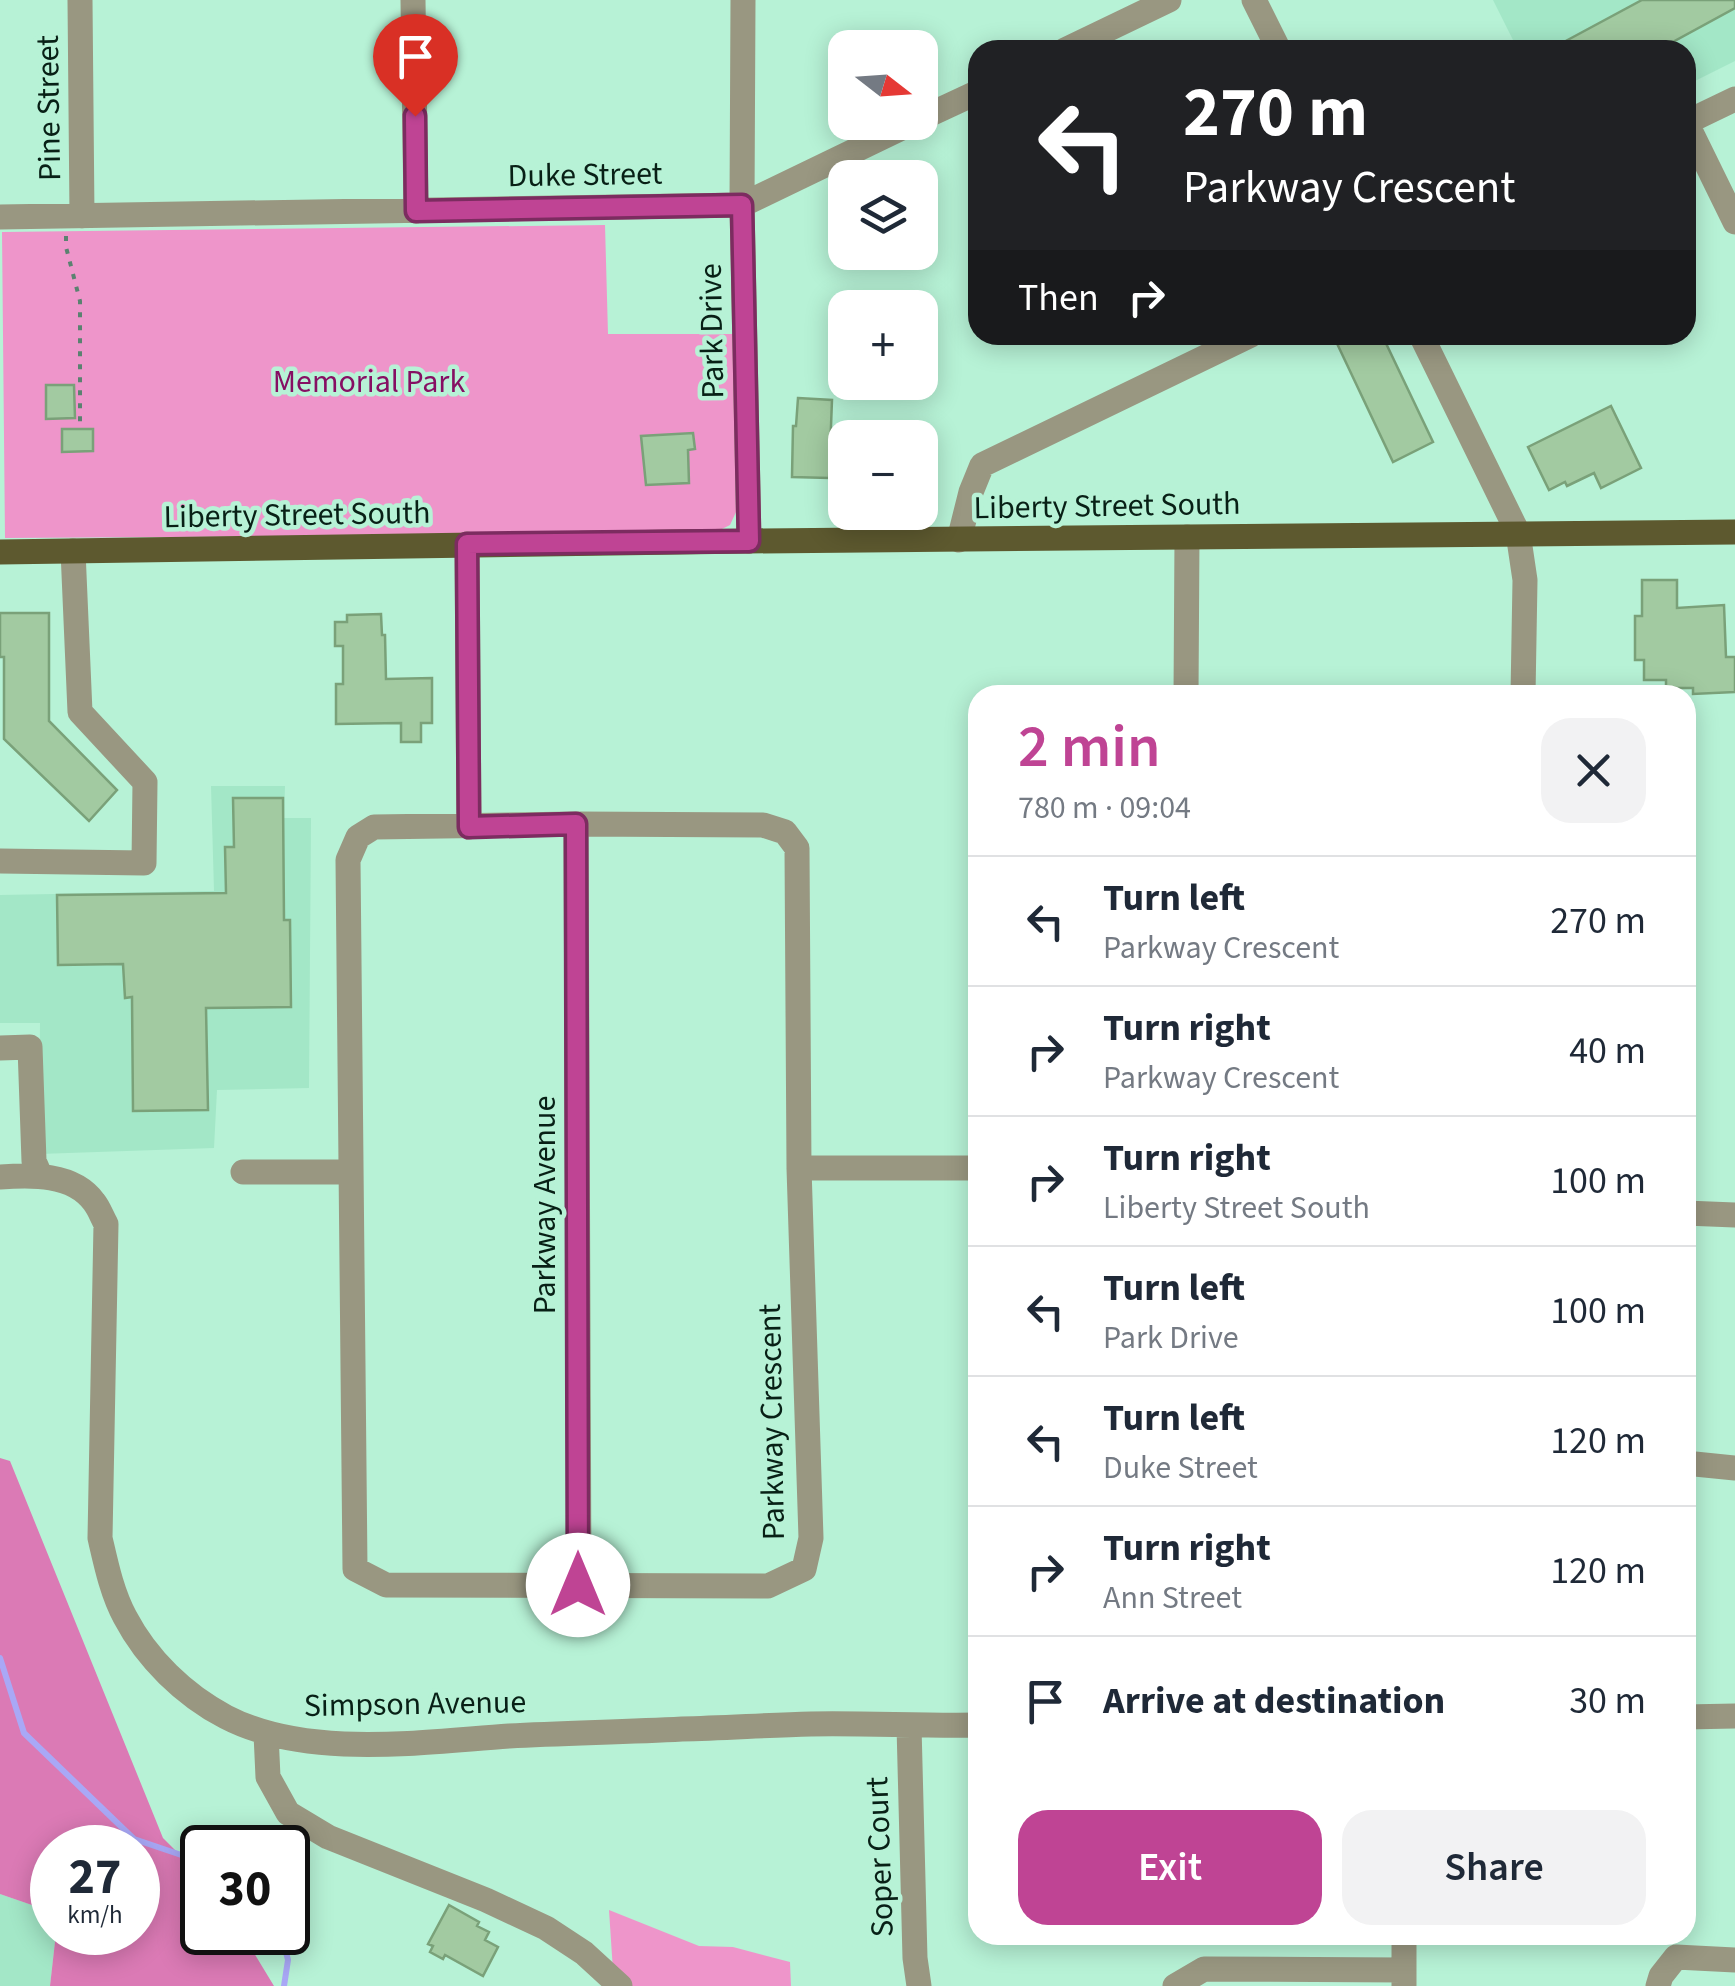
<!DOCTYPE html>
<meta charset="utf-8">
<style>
:root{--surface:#fff;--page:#f2f2f3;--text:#1f2937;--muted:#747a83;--line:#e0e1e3;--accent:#bf4494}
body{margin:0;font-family:"Source Sans 3",sans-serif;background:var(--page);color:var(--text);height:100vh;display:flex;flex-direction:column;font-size:38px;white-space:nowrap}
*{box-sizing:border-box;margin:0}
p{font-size:32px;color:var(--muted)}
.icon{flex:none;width:55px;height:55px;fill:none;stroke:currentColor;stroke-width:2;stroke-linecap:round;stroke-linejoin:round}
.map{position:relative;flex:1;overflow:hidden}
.sheet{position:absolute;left:968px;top:685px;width:728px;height:1260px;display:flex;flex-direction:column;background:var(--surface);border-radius:30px;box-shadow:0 5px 25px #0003}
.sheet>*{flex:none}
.banner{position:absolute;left:968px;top:40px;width:728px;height:305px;border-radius:30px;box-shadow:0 5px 25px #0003;background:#202124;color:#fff;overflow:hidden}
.needle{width:65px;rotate:107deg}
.fabs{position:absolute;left:828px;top:30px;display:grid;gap:20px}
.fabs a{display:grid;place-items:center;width:110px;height:110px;border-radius:20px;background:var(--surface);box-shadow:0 5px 25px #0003;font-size:50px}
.speed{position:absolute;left:30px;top:1825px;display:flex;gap:20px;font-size:50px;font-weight:700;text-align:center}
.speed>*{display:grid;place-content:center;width:130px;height:130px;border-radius:50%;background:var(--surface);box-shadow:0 5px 25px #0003;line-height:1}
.speed small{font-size:25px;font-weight:400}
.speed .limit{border:5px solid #111;border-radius:15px;background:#fff;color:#111}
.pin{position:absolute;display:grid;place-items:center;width:85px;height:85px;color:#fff;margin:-102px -42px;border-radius:50% 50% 50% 0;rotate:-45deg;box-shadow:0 0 10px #0007}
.pin .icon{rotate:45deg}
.me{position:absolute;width:110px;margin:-55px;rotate:0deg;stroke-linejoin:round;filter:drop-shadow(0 0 8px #0008)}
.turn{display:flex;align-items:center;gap:35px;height:210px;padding:0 50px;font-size:45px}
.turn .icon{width:130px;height:130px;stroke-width:2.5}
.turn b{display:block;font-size:70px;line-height:85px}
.then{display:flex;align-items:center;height:95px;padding:0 50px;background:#0003;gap:20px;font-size:38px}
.round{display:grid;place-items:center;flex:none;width:105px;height:105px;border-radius:30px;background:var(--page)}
.headline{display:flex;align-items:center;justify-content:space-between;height:170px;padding:0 50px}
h1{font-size:60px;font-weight:600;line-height:75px;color:var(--accent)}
.primary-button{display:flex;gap:20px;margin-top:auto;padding:20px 50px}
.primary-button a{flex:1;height:115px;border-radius:30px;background:var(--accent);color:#fff;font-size:40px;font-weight:600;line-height:115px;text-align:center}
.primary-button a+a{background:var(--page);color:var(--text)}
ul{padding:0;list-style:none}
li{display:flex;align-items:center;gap:30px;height:130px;padding:0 50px;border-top:2px solid var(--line)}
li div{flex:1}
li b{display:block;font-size:38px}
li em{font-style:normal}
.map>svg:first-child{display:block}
</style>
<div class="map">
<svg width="1735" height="1986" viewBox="0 0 1735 1986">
<rect width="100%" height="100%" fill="#b7f2d6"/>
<path fill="#a3e7c7" d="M1493,0H1735V61L1685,86V50H1518Z
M211,786H285L284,818H311L309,1088L217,1090L214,1148L39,1154L40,1023H0V895L214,891Z
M0,1894L52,1912V1932L56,1933L50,1986H0Z"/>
<path fill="#ee95ca" d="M605,225L608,334H734L736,512L730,525L720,530L475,535L5,538L2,232Z
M609,1910L699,1946L733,1947L790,1962L791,1986H614Z"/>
<path fill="#db7ab5" d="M0,1458L10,1461L163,1838L202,1877V1932L242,1933L274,1986H50L56,1933L138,1932V1848H52V1912L0,1894Z"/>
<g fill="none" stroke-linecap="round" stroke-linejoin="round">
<path stroke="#a9a8f6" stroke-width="6" d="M0,1658L24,1733L134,1839L202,1862
M281,1932L288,1960L284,1986"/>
</g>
<path fill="#a2caa1" stroke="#7aa179" stroke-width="2.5" d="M1642,0H1735V8L1658,50H1549Z
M1333,335H1382L1433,442L1393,462Z
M46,385H74L75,418L46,419Z
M798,398L832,400L829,478L792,477L793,426H796Z
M1611,406L1641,468L1601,488L1594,473L1567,486L1565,482L1549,490L1528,447Z
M62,429H93V451L62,452Z
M693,433L695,449L688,450L689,483L646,485L641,436Z
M1642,580H1677V608L1724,605L1726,657H1735V692L1693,694V688H1666V680H1644V660H1635V616H1642Z
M0,613H49V721L117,790L89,821L4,739V657H0Z
M381,614L382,635H385L386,679L432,678V723H421V742H401V723L336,724V684H343V646H335V622H347V615Z
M233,798H283L284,920H290L291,1007L206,1008L208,1110L133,1111L132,997L125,998L123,964L58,965L57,895L226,893L225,847H234Z
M449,1905L479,1922L477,1926L489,1932L485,1940L498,1947L483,1976L445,1955L443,1959L430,1952L433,1946L428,1944Z"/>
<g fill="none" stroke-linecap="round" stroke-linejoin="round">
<path stroke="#5a8270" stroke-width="4" stroke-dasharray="5 8" stroke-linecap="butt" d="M66,236V247L80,301V429"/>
<path stroke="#999781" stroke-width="25" d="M80,0L82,216
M413,0L416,211
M743,0L742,205L749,541
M1254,0L1279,50
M1065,50L1169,0
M920,119L978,92
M1686,122L1735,222
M1685,123L1735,99
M0,217L742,205L914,122
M1421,335L1518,533L1525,580L1523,695
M959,540L971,492L982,465L1251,335
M467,544L469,827
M1186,695L1187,537
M576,824L763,825L785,832L797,848L799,1168L811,1538L804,1569L768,1586L386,1585L355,1569L348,860L358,837L374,827Z
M576,824L579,1585
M0,861L144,863L145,782L80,712L73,551
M0,1048L30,1047L34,1161L40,1175
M799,1168H978
M243,1172H349
M0,1177C31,1175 73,1173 94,1202C99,1208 102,1217 106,1224L100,1538C106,1564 112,1593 125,1617C147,1659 184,1695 226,1717C307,1759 420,1742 509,1736C566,1733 625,1732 682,1729C725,1728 768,1725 811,1724C866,1723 922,1726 978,1725
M1685,1213L1735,1215
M1685,1463L1735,1468
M1685,1717L1735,1716
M909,1726L915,1958L919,1986
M266,1734L268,1777L288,1813L328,1837L486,1900L546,1928L584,1953L620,1986
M1404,1935V1985
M1175,1986L1204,1969L1404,1970
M1658,1986L1661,1976L1676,1957L1735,1960"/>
<path stroke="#5d592f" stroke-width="25" d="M0,552L749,541L1735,532"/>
</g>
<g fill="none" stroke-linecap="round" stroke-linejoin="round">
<defs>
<path id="route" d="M415,116L416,211L742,205L749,541L467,544L469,827L576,824L578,1585"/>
</defs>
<use href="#route" stroke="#7c2c60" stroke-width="25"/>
<use href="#route" stroke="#bf4494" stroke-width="18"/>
</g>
<g text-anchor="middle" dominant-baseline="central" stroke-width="9" stroke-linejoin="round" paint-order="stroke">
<g font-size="32" fill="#082016" stroke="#b7f2d6">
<text transform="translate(49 108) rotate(-91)">Pine Street</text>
<text transform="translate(585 175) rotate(-1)">Duke Street</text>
<text transform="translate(712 331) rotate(-91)">Park Drive</text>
<text transform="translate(1107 506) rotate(-1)">Liberty Street South</text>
<text transform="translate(297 515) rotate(-1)">Liberty Street South</text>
<text transform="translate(545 1205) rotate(-90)">Parkway Avenue</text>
<text transform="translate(772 1422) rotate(-91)">Parkway Crescent</text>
<text transform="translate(415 1704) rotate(-1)">Simpson Avenue</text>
<text transform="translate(880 1857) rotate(-92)">Soper Court</text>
</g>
<g font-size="32" fill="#860f63" stroke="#b7f2d6">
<text x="369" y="382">Memorial Park</text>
</g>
</g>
</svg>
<div class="fabs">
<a><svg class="needle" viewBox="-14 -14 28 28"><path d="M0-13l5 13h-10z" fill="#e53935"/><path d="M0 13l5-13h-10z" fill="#747a83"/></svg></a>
<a><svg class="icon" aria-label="layers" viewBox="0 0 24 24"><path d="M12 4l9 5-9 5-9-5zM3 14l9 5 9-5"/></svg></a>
<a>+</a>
<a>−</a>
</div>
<div class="speed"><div>27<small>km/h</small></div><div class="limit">30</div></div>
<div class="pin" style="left:415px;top:116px;background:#d93025"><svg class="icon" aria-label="arrive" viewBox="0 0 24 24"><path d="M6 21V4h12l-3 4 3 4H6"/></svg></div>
<svg class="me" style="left:578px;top:1585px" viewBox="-20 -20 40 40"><circle r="19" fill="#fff"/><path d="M0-13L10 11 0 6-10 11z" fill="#bf4494"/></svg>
<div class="banner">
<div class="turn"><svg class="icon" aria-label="left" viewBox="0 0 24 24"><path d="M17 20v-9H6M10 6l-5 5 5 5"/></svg><div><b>270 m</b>Parkway Crescent</div></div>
<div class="then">Then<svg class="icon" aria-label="right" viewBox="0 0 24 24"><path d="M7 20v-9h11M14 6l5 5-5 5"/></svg></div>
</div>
<section class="sheet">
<div class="headline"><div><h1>2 min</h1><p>780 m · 09:04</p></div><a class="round"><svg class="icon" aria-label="close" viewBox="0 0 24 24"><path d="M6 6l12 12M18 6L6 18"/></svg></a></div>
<ul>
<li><svg class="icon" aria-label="left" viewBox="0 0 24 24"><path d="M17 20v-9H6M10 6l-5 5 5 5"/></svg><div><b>Turn left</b><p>Parkway Crescent</p></div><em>270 m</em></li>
<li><svg class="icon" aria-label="right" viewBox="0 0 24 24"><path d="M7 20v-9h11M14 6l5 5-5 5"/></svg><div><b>Turn right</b><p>Parkway Crescent</p></div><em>40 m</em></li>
<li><svg class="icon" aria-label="right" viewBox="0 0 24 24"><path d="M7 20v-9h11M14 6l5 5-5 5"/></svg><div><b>Turn right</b><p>Liberty Street South</p></div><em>100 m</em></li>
<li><svg class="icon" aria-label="left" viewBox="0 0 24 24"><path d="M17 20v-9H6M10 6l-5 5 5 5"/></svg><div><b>Turn left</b><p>Park Drive</p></div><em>100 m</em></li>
<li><svg class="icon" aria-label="left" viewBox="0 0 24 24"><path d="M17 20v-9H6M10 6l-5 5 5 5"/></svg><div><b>Turn left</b><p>Duke Street</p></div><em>120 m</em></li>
<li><svg class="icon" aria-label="right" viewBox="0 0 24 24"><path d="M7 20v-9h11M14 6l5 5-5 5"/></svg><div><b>Turn right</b><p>Ann Street</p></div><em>120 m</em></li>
<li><svg class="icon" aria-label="arrive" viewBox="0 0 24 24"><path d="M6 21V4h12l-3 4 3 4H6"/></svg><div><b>Arrive at destination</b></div><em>30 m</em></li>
</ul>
<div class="primary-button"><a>Exit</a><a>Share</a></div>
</section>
</div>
